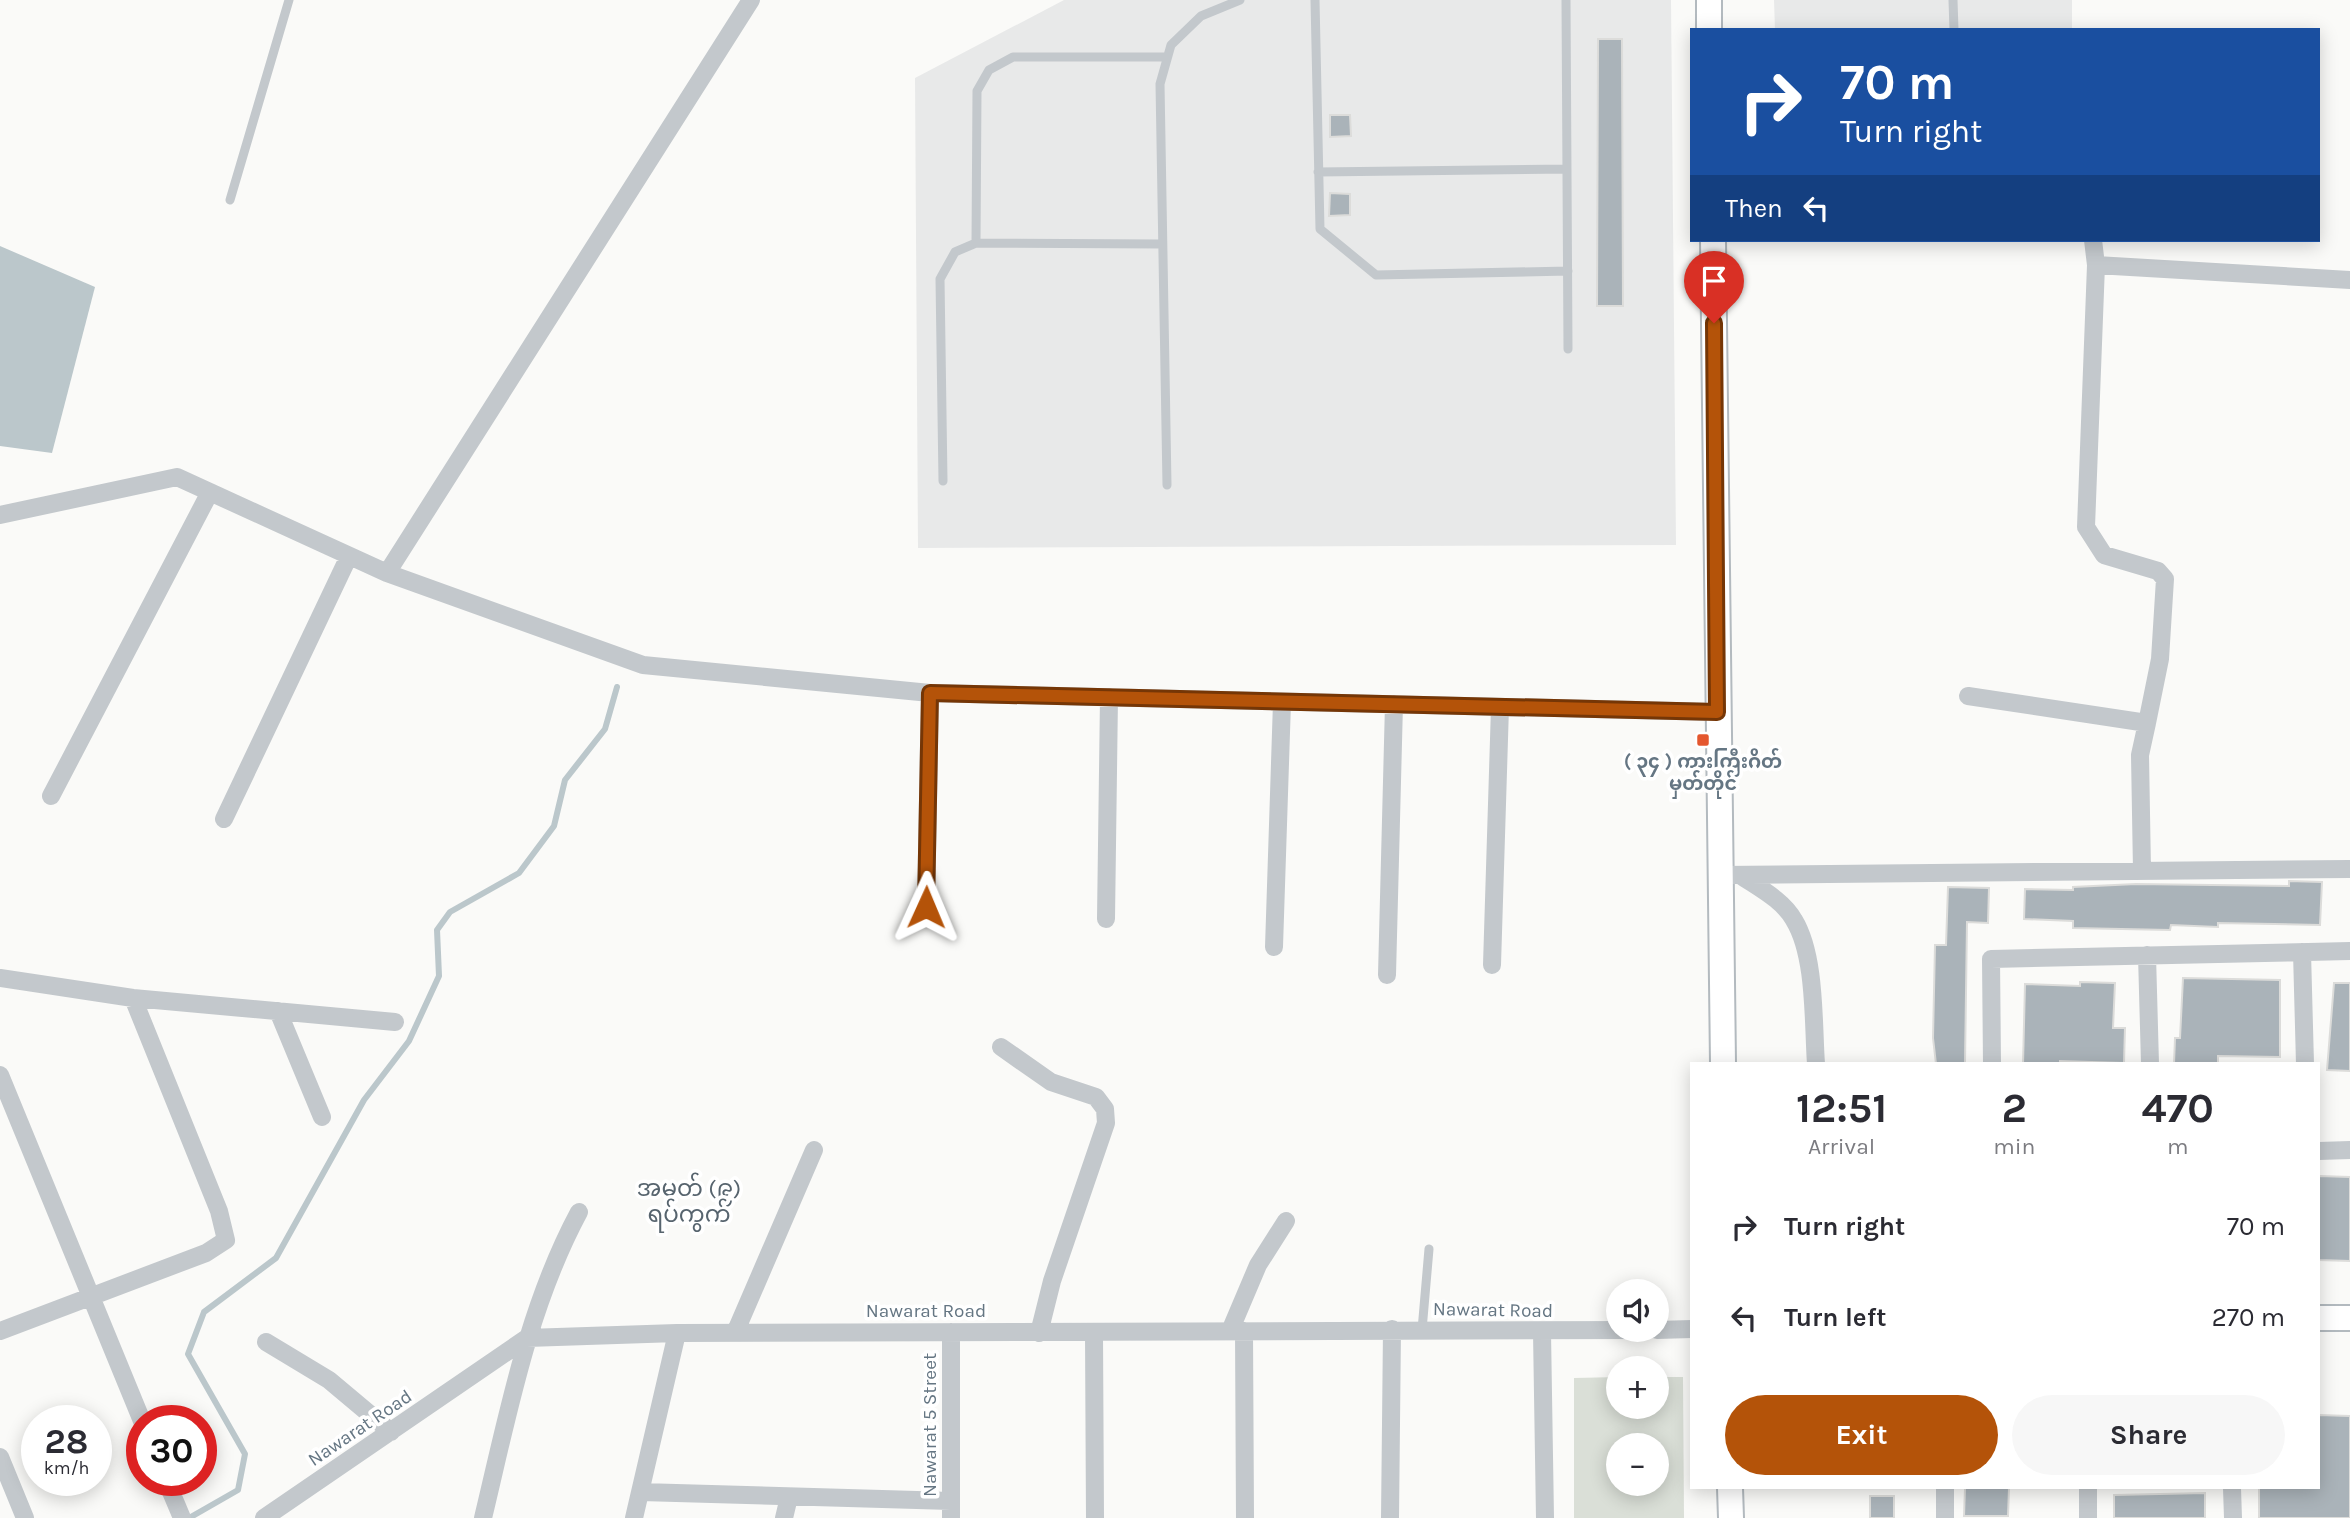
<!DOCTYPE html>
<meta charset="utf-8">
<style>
:root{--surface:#fff;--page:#f7f7f7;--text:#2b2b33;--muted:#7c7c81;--accent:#b45309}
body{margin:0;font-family:Karla,"Noto Sans Myanmar",sans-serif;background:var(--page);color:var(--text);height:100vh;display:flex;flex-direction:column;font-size:26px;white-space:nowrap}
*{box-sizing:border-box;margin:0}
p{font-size:23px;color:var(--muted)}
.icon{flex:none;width:38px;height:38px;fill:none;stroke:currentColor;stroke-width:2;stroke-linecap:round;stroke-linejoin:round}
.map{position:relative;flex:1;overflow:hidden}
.side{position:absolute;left:1690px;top:1062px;width:630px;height:427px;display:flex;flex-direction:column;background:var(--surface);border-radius:0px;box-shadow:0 4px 18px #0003}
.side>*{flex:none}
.hud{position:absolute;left:1690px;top:28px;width:630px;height:214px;border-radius:0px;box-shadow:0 4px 18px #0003;background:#1a4fa0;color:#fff;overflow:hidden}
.tools{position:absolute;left:1606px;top:1279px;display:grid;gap:14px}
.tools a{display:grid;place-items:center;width:63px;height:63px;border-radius:50%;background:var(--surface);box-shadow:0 4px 18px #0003;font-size:35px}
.speed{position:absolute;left:21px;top:1405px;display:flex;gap:14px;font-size:35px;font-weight:700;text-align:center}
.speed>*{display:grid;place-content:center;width:91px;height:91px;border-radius:50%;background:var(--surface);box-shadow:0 4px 18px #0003;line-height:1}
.speed small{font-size:18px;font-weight:400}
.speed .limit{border:10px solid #d22;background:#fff;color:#111}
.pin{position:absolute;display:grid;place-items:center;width:60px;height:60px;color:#fff;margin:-72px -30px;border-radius:50% 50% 50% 0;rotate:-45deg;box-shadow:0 0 7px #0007}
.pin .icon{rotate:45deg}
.me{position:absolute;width:77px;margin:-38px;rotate:1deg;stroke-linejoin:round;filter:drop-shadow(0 0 5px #0008)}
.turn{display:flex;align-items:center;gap:24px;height:147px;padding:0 35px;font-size:32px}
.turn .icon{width:91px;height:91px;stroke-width:2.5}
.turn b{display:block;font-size:49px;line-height:60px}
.then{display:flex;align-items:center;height:66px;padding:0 35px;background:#0003;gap:14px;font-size:26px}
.eta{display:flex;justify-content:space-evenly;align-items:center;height:119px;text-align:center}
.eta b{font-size:42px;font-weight:700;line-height:49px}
.action{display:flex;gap:14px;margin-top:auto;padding:14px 35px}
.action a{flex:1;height:80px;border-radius:42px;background:var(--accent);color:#fff;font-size:28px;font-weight:700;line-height:80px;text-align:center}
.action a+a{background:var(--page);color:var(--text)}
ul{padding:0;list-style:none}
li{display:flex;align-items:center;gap:21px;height:91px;padding:0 35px}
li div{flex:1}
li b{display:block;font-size:26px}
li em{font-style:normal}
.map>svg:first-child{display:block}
</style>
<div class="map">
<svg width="2350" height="1518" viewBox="0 0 2350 1518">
<rect width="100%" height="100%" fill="#fafaf8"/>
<path fill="#e8e9e9" d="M1064,0H1671L1676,545L918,548L915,78Z
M1774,0H2072V30H1775Z"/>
<path fill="#dadfd7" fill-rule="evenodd" d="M1619,1377V1407H1657V1377H1683L1684,1518H1574V1378ZM1619,1446H1657V1484H1619Z"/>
<path fill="#bbc7cb" d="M0,246L95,287L52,453L0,446Z"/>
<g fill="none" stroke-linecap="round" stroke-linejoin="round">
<path stroke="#bbc7cb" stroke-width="6" d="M189,1518L238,1490L245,1454L188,1354L204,1312L276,1258L364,1100L409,1041L439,976L437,930L450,912L519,873L554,826L565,780L605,729L617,687"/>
</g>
<path fill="#aab3b9" stroke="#dcdcda" stroke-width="2" d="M1598,39H1622L1623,306H1597Z
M1330,115H1350L1351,136L1330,137Z
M1330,193L1350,194V215L1329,216Z
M2289,881L2322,882L2320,925L2218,923V927L2171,925L2170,930L2073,928V921L2024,919L2025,889L2073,890V887L2136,884L2289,886Z
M1948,887L1989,888L1988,923L1967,922L1965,1064H1936L1933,1038L1935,945H1946Z
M2183,978L2280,980V1057L2218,1056V1064H2174L2175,1038H2180Z
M2080,982L2115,983L2113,1028H2125L2124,1063L2060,1061V1064H2023L2025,984L2080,986Z
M2334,983H2350V1071L2327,1070Z
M2319,1176L2350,1177V1261L2319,1260Z
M2319,1415L2350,1416V1518H2259V1488H2319Z
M1965,1488H2009L2008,1516H1964Z
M2205,1493V1518H2114V1495Z
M1870,1496H1894V1518H1870Z"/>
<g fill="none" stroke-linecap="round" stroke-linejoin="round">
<defs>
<path id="secondary" d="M1709,0V30
M1713,240L1723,1064
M2319,1318H2350
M1730,1488L1731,1518"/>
</defs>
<use href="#secondary" stroke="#b3babf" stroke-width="28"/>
<path stroke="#c3c8cc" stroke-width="9" d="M1315,0L1320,229L1376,275L1568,271
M1566,0L1568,349
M1953,0L1954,30
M1318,172L1567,169
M230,200L289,0
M976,243L977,91L989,70L1013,57H1167
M943,481L940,279L955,252L976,243L1162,244
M1167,485L1160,84L1171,45L1201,16L1240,0
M1422,1330L1429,1249"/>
<path stroke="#c3c8cc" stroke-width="18" d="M2093,240L2096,265L2086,527L2104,555L2158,571L2165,579L2160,659L2147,723
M2096,265L2350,280
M0,515L177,477L387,573L643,665L930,693L1717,712
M387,573L751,0
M1968,696L2147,723L2140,755L2142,871
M51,796L210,492
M224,819L349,556
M1720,875L2350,869
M1740,875C1759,888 1783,900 1794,920C1816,956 1813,1023 1816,1064
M926,907L930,693
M1106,919L1109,697
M1274,947L1282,702
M2302,952L2305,1064
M2147,955L2150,1064
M1492,965L1500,707
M1387,975L1394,704
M0,978L133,998L395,1022
M278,1011L322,1117
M1001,1047L1051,1082L1096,1097L1105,1109L1106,1123L1052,1281L1039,1333
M1992,1064L1991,959L2350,951
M0,1075L142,1421
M2319,1151L2350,1150
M1657,1330L1692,1329
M0,1331L206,1253L226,1240L219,1211L133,998
M1230,1331L1258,1265L1286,1221
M1244,1331L1245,1518
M1542,1332L1545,1518
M735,1333L814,1150
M1094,1334L1095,1518
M266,1342L329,1380L391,1432
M0,1457L25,1518
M166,1480L182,1518
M2232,1488L2233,1518
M641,1492L951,1501
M264,1518L527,1338L677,1333L1644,1330
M483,1518C508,1414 528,1307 579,1212
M634,1518L677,1333
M784,1518L789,1497
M951,1518V1332
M1390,1518L1392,1329
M1945,1518V1488
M2088,1518V1488"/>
<use href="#secondary" stroke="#fff" stroke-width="24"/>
</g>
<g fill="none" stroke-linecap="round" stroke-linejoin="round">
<defs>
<path id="route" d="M926,907L930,693L1717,712L1714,323"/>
</defs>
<use href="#route" stroke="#753606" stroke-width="18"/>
<use href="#route" stroke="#b45309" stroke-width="12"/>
</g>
<rect fill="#e4572e" stroke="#fff" stroke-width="2.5" x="1696" y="733" width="14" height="14" rx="3.5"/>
<g text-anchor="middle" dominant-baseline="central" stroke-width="7" stroke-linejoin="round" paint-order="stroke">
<g font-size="19" font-weight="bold" fill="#657683" stroke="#fff">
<text x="1703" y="762">( ၃၄ ) ကားကြီးဂိတ်<tspan x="1703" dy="22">မှတ်တိုင်</tspan></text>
</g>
<g font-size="19" fill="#657683" stroke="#fff">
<text transform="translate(1493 1310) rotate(1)">Nawarat Road</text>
<text x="926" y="1311">Nawarat Road</text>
<text transform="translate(930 1425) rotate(-90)">Nawarat 5 Street</text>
<text transform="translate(360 1428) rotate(-34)">Nawarat Road</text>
</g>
<g font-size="23" fill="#57646e" stroke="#fff">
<text x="689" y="1188">အမှတ် (၉)<tspan x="689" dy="26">ရပ်ကွက်</tspan></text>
</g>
</g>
</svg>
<div class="tools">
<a><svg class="icon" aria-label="sound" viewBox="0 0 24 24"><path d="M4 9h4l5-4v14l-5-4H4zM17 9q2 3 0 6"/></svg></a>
<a>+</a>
<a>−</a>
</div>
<div class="speed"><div>28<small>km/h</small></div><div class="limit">30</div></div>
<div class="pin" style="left:1714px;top:323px;background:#d93025"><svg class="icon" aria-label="arrive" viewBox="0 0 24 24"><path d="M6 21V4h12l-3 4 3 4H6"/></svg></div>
<svg class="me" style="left:926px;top:907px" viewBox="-20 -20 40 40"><path d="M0-17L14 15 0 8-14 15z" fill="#b45309" stroke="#fff" stroke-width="4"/></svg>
<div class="hud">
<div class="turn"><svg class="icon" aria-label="right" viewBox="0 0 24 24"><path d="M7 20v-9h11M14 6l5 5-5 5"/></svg><div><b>70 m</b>Turn right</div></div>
<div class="then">Then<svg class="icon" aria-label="left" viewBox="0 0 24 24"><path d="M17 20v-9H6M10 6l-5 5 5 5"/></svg></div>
</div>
<section class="side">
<div class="eta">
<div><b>12:51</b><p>Arrival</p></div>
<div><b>2</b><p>min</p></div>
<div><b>470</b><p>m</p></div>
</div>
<ul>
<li><svg class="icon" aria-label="right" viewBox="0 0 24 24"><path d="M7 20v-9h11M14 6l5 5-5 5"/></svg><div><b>Turn right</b></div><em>70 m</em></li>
<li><svg class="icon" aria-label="left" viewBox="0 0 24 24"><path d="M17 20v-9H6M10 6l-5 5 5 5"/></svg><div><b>Turn left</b></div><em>270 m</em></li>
</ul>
<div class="action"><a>Exit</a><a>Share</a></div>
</section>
</div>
